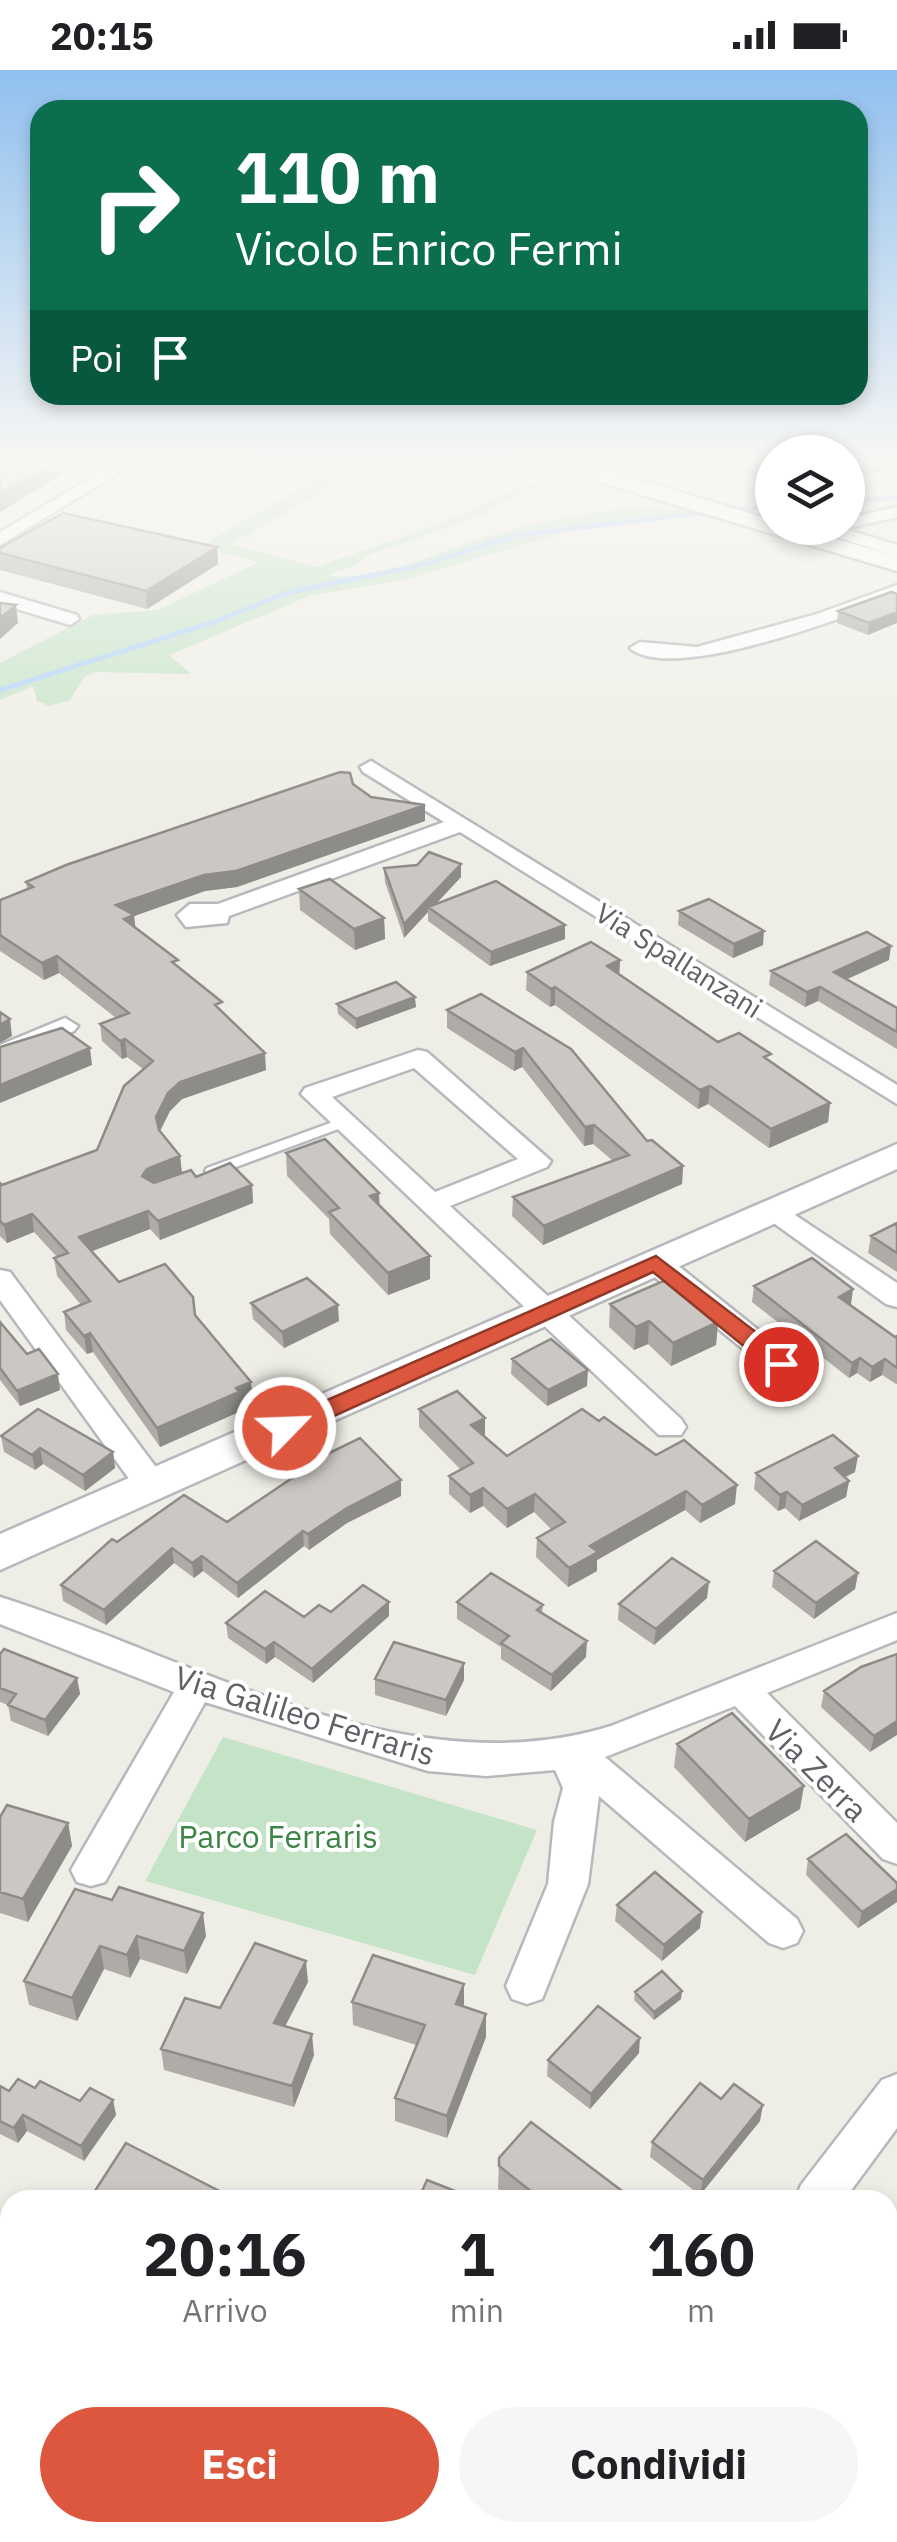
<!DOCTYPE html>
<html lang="it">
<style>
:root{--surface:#fff;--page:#f6f6f6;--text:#202124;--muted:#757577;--accent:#dd573f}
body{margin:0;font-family:"IBM Plex Sans",sans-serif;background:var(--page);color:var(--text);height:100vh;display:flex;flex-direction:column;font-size:38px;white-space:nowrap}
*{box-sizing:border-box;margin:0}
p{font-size:32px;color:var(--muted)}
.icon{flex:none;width:55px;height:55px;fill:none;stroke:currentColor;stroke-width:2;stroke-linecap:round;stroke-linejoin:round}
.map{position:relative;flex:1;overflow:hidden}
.sheet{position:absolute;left:0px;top:2120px;width:898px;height:352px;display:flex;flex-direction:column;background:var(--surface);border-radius:30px 30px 0 0;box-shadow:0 5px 15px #0003}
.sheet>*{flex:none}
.guide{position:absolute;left:30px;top:30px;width:838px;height:305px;border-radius:30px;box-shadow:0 5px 15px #0003;background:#0b6e4f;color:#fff;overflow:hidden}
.buttons{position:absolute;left:755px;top:365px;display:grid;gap:20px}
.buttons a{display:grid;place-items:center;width:110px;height:110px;border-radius:50%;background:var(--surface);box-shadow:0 5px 15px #0003;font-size:50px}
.pin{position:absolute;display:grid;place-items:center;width:85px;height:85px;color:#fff;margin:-42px;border:5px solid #fff;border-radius:50%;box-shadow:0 2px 10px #0007}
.me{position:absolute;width:110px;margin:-55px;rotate:66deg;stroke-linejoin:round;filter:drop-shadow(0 0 8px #0008)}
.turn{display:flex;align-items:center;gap:35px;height:210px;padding:0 40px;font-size:45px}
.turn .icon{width:130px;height:130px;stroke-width:2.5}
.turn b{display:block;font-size:70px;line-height:85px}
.then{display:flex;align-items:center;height:95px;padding:0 40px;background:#0003;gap:20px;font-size:38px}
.eta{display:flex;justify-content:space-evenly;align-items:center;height:170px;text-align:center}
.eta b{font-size:60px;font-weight:800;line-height:70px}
.button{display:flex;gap:20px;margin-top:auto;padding:20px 40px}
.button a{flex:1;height:115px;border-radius:60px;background:var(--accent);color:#fff;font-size:40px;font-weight:800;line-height:115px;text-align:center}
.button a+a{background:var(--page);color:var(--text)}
.status{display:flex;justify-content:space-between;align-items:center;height:70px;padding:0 50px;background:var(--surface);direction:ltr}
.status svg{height:28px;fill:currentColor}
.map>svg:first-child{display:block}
</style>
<div class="status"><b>20:15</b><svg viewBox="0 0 49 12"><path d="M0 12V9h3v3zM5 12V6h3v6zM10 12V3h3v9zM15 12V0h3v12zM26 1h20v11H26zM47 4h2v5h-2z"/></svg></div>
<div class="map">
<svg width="897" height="2472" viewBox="0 0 897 2472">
<rect width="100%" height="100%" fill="#efeee6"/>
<path fill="#c5e4c7" d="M325,393H361L365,397L231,474L317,497L449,450L524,415L573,403L584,406L517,424L484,445L371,484L354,496L327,505C370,513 427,487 468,473C543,449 633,428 711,444L629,449L583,457L407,509L309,526L169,585L191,604L96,602L84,607L70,630L49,636L37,631L33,616L0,630V593L93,545L158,540L259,492L200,477L335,397Z
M223,1667L537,1760L475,1905L145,1811Z"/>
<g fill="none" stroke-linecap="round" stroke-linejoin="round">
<path stroke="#add2f9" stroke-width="5" d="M848,431L897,428
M727,440L772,437
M0,620L217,551L286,523L422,495L518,465L708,442"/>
<path stroke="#add2f9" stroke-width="11" d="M552,2462L568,2472
M424,2472L427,2462"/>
<defs>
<path id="lane" d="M344,1048L349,1049L351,1052L349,1055L217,1104H207L205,1101L207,1098Z"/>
<path id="street" d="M111,396L119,401L117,404L0,475V462Z
M897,437V447L848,458H845L848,448Z
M825,458H842L897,475V486L826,464Z
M897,515V527C848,546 672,614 630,578L640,572L697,577L817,544Z
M0,522L77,545L79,549L70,555L0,534Z
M371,691L897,1015V1034L460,762L229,846L227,853L186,857L177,845L190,834H218L444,752L363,702L360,697Z
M65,948L78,956L74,961L0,993V975Z
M418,980L427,982L551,1091L547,1097L450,1136L681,1349L686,1357L681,1365H659L301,1024L305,1018ZM414,998L518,1089L435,1122L332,1027Z
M774,1131L897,1213V1237L886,1234L764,1146L760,1140L764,1134Z
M656,1184L666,1186L792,1287L796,1294L792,1301H770L646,1200L641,1193Z
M0,1200L10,1202L164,1408L168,1416L164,1424H140L0,1230Z
M0,1527C193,1587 404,1720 611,1656L897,1543V1570L767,1623L897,1753V1794L883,1789L735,1636L605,1687L797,1849L803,1861L797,1873L783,1878L769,1873L599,1726L588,1814L542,1929L527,1934L512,1929L506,1916L548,1814L554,1752L563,1718L555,1700L486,1706L428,1701L205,1632L105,1812L91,1816L77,1812L71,1800L174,1622L0,1554Z
M897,2004V2058L844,2130H795L801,2115L882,2010Z
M0,2212L10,2216V2264L0,2260Z
M356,2462H417L421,2472H360Z"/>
<path id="secondary" d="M607,400L772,450V458H796L897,486V501L599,412V402Z
M897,1074V1099L0,1500V1464Z"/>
</defs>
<use href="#lane" stroke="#b6b8bc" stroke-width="5"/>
<use href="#street" stroke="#b6b8bc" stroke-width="5"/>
<use href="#secondary" stroke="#b5b8bc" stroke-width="5"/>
<use href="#lane" fill="#fff" fill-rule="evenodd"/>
<use href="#street" fill="#fff" fill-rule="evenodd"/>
<use href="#secondary" fill="#fff" fill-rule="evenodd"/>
</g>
<path fill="#afaca8" d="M743,393H772L761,415L742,400Z
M217,477L218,494L147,539L0,500V478Z
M897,524L868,565L837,553L838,541Z
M353,714L371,727L425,735V751L237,817L205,821L134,846L135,858L179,897L223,943L266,1000L182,1029L170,1041L160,1061L180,1086L182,1103L252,1115L253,1133L160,1170L150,1159L92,1181L119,1212L195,1245L253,1331L241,1336V1341L160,1377L93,1282L87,1284L66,1260L64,1242L81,1235L57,1206L54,1188L57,1187L34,1162L7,1173L0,1166V1113L2,1115L97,1080L143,999L127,987L122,989L102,971L100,954L116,948L59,903L44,910L0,881V830L27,819L26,812Z
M461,794V807L436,834L565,855V869L490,896L428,851V842L404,868L385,812L384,798Z
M299,819L384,848L385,869L355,880L300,840Z
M679,841L763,875L733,888L678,855Z
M620,890L619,904L718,972L770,992L830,1033L828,1052L769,1078L708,1034L698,1039L555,935L550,937L526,920L527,902Z
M889,890L847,909L897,938V979L818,931L805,937L769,915L771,901Z
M481,924L647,1071L683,1096L682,1114L543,1175L512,1146L513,1127L613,1091L593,1074L584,1076L522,997L514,1001L447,958V940Z
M337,934L416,937L356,959L338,944Z
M286,1083L430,1186V1209L388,1225L330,1164L329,1149L287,1106Z
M897,1153V1202L868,1183L871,1166Z
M754,1216L850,1235L895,1267L897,1266V1314H896L882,1305L870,1312L857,1303L849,1308L752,1232Z
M251,1233L339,1251L284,1278L253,1249Z
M610,1234L718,1252L716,1275L671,1296L648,1274L634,1280L609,1257Z
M0,1252L27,1284L60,1320L20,1336L0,1310Z
M512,1289L587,1316L547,1336L511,1304Z
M419,1339L485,1366L507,1386L599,1351L735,1434L700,1453L685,1440L597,1490V1501L568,1517L536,1487L537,1468L552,1460L534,1442L507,1458L483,1436L470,1443L449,1424V1406L461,1400L419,1357Z
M1,1366L113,1382L115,1398L85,1421L43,1394L35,1400L4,1382Z
M855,1402L845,1407L849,1411L846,1427L799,1451L785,1438L778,1441L754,1419L756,1403Z
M401,1426L347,1453L309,1480L304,1476L238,1528L203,1501L194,1508L174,1493L106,1555L63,1531L61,1515L117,1472L227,1452Z
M774,1501L858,1503L855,1519L814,1549L772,1517Z
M707,1528L654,1575L618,1550L619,1534Z
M457,1532L543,1535L542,1544L586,1587L551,1621L501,1589V1577L457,1549Z
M331,1542L389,1546L313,1613L275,1587L266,1594L228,1568L226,1553L304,1547Z
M0,1584L77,1608L80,1624L48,1666L11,1651L8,1635L0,1632Z
M897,1584L870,1682L821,1637L824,1621Z
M464,1593V1610L446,1646L375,1625V1609Z
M677,1674L800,1739L745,1772L674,1697Z
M0,1747L68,1753L72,1776L28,1852L0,1843Z
M808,1789L897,1832L858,1858L806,1805Z
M75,1819L206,1866L187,1904L140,1889L130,1908L104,1899L77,1951L29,1935L24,1911Z
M617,1835L700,1858L662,1891L615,1851Z
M308,1912L285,1956L314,1985L294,2037L164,2000L161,1979L220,1938Z
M464,1914V1937L486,1967L447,2068L395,2051V2028L416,1975L353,1955L352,1932Z
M635,1922L681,1929L654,1950L634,1930Z
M639,1983L590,2039L547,2006L548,1990Z
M0,2016L9,2021L35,2018L80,2031L113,2030L116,2045L84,2091L27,2061L18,2073L0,2064Z
M721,2029L760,2051L700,2125L650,2087L652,2072Z
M499,2088L634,2130H513L498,2119Z
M897,2193V2316L888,2308V2206Z
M10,2326V2373L0,2368V2342Z
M809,2462H845L837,2472H819Z"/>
<path fill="#8e8c88" d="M52,393H81L0,442V424Z
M848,393H897V401L848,406Z
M772,394V414L761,415L762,395Z
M217,477L218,494L147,539L146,521Z
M16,535L18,553L0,569V548Z
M897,542V553L868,565L869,553Z
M425,735V751L237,817L205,821L134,846L136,862L126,866L116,835L204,805Z
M461,794V807L431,839L428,837V842L404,868V854Z
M384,848L385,869L355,880L354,859Z
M565,855V869L490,896L491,882Z
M764,861L763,875L733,888L734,874Z
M891,876L889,890L832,916L834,902Z
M57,886L59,903L44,910L42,893Z
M620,890L619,908L607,896Z
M555,917V935L550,937L551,919Z
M820,917L818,931L805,937L807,922Z
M415,927L416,937L356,959V949Z
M10,949L12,966L0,973V955Z
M125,969L127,987L122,989L120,971Z
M90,978L92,995L0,1033V1015Z
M523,978L522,997L514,1001L515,982Z
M265,983L266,1000L182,1029L170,1041L158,1065L156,1047L168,1023L180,1012Z
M710,1016L708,1034L698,1039L700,1020Z
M830,1033L828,1052L769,1078L771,1059Z
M594,1055L593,1074L584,1076L585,1057Z
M180,1086L182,1104L149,1116L142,1106L147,1099Z
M683,1096L682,1114L543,1175L544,1156Z
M252,1115L253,1133L160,1170L158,1151Z
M379,1123L380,1145L370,1126Z
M148,1141L150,1159L82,1185L79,1167Z
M32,1144L34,1162L7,1173L4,1155Z
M430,1186V1209L388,1225V1203Z
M853,1219L851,1235L839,1227Z
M338,1235L339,1251L284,1278L282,1262Z
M649,1251L648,1274L634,1280L636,1257Z
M718,1252L716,1275L671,1296L673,1273Z
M90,1263L93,1282L87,1284L84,1266Z
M860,1288L857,1303L849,1308L852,1293Z
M885,1289L882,1305L870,1312L872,1297Z
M588,1300L587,1316L547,1336L548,1320Z
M58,1304L60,1320L20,1336L17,1321Z
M251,1312L253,1331L241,1336V1341L160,1377L157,1358L236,1318Z
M485,1348V1366L471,1355Z
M40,1378L43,1394L35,1400L32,1385Z
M113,1382L115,1398L85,1421L83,1405Z
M858,1386L855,1402L832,1414L835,1398Z
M401,1410V1426L347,1453L309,1480L308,1464L347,1438Z
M849,1411L846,1427L799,1451L802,1435Z
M737,1415L735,1434L700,1453L702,1435Z
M483,1418V1436L470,1443V1425Z
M686,1421L685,1440L597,1490V1501L568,1517L569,1498L590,1476Z
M787,1422L785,1438L778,1441L780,1425Z
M535,1424L534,1442L507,1458V1439Z
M303,1461L304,1476L238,1528L237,1513Z
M172,1478L174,1493L106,1555L104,1540Z
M202,1486L203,1501L194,1508L192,1493Z
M858,1503L855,1519L814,1549L816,1533Z
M709,1512L707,1528L654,1575L656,1559Z
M389,1532V1546L313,1613L312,1599Z
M587,1571L586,1587L551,1621L552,1605Z
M274,1572L275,1587L266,1594L265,1579Z
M464,1593V1610L446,1646V1630Z
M77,1608L80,1624L48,1666L45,1650Z
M897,1651V1665L870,1682L874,1666Z
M804,1716L800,1739L745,1772L749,1749Z
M68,1753L72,1776L28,1852L23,1829Z
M897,1819V1832L858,1858L862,1842Z
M702,1842L700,1858L662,1891L664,1875Z
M203,1843L206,1866L187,1904L184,1881Z
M137,1866L140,1889L130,1908L127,1885Z
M100,1876L104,1899L77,1951L72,1928Z
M306,1891L308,1912L276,1974L274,1953Z
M464,1914V1937L456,1934Z
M682,1921L681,1929L654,1950V1942Z
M486,1944V1967L447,2068V2046Z
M312,1964L314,1985L294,2037L292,2016Z
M640,1968L639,1983L590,2039L591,2024Z
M113,2030L116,2045L84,2091L81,2076Z
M763,2035L760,2051L700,2125L703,2110Z
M23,2045L27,2061L18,2073L14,2058Z
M0,2251L5,2266L0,2276Z
M897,2385L890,2406L888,2410V2397Z
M223,2462H233L228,2472H218Z
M835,2462H845L837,2472H832Z"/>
<path fill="#cbc8c3" stroke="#8e8c88" stroke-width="2.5" d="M0,393H52L0,424Z
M63,443L217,477L146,521L0,483V478Z
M891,522L897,524V542L869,553L838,541Z
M0,533L16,535L0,548Z
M340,702L350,703L353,714L371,727L425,735L236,801L204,805L116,835L134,845L124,849L178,890L172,892L222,932L215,935L265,983L180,1012L168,1023L156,1047L159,1060L180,1086L147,1099L142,1106L154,1113L191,1100L196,1107L230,1093L252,1115L158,1151L148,1141L79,1167L119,1212L165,1194L193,1227L195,1245L251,1312L236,1318L239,1322L157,1358L90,1263L84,1266L64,1242L90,1231L54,1188L68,1183L32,1144L4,1155L0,1151V1113L2,1115L97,1080L124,1016L153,991L125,969L120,971L100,954L129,943L57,886L42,893L0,865V830L33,817L26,812L66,795Z
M429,782L461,794L404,854L384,798L417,795Z
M330,809L384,848L354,859L299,819Z
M496,811L565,855L491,882L428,837Z
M709,829L764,861L734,874L679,841Z
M867,862L891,876L834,902L897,938V962L820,917L807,922L771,901Z
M591,872L620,890L607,896L718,972L739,963L771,984L764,987L830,1033L771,1059L710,1016L700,1020L555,917L551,919L527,902Z
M396,912L415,927L356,949L337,934Z
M481,924L571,979L647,1071L652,1070L683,1096L544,1156L513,1127L629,1085L594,1055L585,1057L523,978L515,982L447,940Z
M0,942L10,949L0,955Z
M62,958L90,978L0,1015V977Z
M325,1069L379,1123L370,1126L430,1186L388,1203L329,1142L339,1138L286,1083Z
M897,1153V1183L871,1166Z
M812,1188L853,1219L839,1227L895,1267L897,1266V1298L885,1289L872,1297L860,1288L852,1293L754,1216Z
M307,1208L338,1235L282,1262L251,1233Z
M668,1209L718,1252L673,1273L649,1251L636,1257L610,1234Z
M0,1252L27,1284L39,1279L58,1304L17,1321L0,1298Z
M551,1269L588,1300L548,1320L512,1289Z
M457,1321L485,1348L471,1355L507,1386L582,1339L599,1351L604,1347L656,1385L684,1370L737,1415L702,1435L686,1421L590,1476L598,1482L569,1498L537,1468L565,1452L535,1424L507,1439L483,1418L470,1425L449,1406L473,1393L419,1339Z
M38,1339L113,1382L83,1405L40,1378L32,1385L1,1366Z
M833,1365L858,1386L835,1398L849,1411L802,1435L787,1422L780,1425L756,1403Z
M360,1368L401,1410L347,1438L308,1464L303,1461L237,1513L202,1486L192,1493L172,1478L104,1540L61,1515L112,1469L117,1472L184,1425L227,1452L329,1383Z
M816,1471L858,1503L816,1533L774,1501Z
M672,1488L709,1512L656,1559L619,1534Z
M491,1503L543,1535L537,1540L587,1571L552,1605L501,1573L509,1566L457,1532Z
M363,1515L389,1532L312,1599L274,1572L265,1579L226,1553L265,1521L304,1547L319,1535L331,1542Z
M394,1572L464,1593L446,1630L375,1609Z
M4,1579L77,1608L45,1650L8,1635L16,1624L0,1618V1584Z
M897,1584V1651L874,1666L824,1621L861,1597Z
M732,1643L804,1716L749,1749L677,1674Z
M7,1735L68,1753L23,1829L0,1822V1747Z
M846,1764L897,1813V1819L862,1842L808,1789Z
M655,1802L702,1842L664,1875L617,1835Z
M119,1817L203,1843L184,1881L137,1866L127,1885L100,1876L72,1928L24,1911L75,1819L112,1830Z
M255,1873L306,1891L274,1953L312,1964L292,2016L161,1979L185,1928L220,1938Z
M373,1885L464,1914L456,1934L486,1944L447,2046L395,2028L425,1955L352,1932Z
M662,1901L682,1921L654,1942L635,1922Z
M598,1936L640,1968L591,2024L548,1990Z
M18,2009L35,2018L40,2011L80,2031L90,2018L113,2030L81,2076L23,2045L14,2058L0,2051V2016L9,2021Z
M700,2013L721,2029L734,2014L763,2035L703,2110L652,2072Z
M531,2052L634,2130H542L499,2096V2088Z
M126,2073L225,2124L221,2130H89Z
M427,2110L478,2130H418Z
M897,2193V2290L888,2282V2206Z
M10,2326V2361L0,2356V2342Z
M888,2377L897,2385L888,2397Z
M170,2462H223L218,2472H165Z"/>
<linearGradient id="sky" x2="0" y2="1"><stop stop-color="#90c0ef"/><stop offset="0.53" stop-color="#f8f7f4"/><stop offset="1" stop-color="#f8f7f4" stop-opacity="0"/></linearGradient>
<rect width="897" height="739" fill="url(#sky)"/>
<path fill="#dd573f" stroke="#903929" stroke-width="2.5" d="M656,1186L790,1288V1300H773L653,1202L294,1364H277L273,1358L277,1352Z"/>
<g text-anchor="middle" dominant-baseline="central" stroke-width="8" stroke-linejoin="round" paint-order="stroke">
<g font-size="28" fill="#5e6165" stroke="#fff">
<text transform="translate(679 890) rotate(32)">Via Spallanzani</text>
</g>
<g font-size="32" fill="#5e6165" stroke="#fff">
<text transform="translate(305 1645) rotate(17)">Via Galileo Ferraris</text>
<text transform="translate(817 1700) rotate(45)">Via Zerra</text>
</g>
<g font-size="32" fill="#3d8546" stroke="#fff">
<text x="278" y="1766">Parco Ferraris</text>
</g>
</g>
</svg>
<div class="buttons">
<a><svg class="icon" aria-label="layers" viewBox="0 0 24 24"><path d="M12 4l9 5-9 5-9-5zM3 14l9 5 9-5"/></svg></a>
</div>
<div class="pin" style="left:781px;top:1294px;background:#d93025"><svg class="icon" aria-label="arrive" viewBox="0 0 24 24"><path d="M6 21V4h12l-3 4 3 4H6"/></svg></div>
<svg class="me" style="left:285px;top:1358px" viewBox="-20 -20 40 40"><circle r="17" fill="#dd573f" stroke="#fff" stroke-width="3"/><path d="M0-11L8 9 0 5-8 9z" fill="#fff"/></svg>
<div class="guide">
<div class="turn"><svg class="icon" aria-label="right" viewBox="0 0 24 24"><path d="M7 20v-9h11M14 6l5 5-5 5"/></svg><div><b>110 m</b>Vicolo Enrico Fermi</div></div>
<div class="then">Poi<svg class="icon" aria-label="arrive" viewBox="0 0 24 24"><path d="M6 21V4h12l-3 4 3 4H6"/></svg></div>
</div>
<section class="sheet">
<div class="eta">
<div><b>20:16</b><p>Arrivo</p></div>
<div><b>1</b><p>min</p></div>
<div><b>160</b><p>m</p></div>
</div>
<div class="button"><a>Esci</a><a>Condividi</a></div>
</section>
</div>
